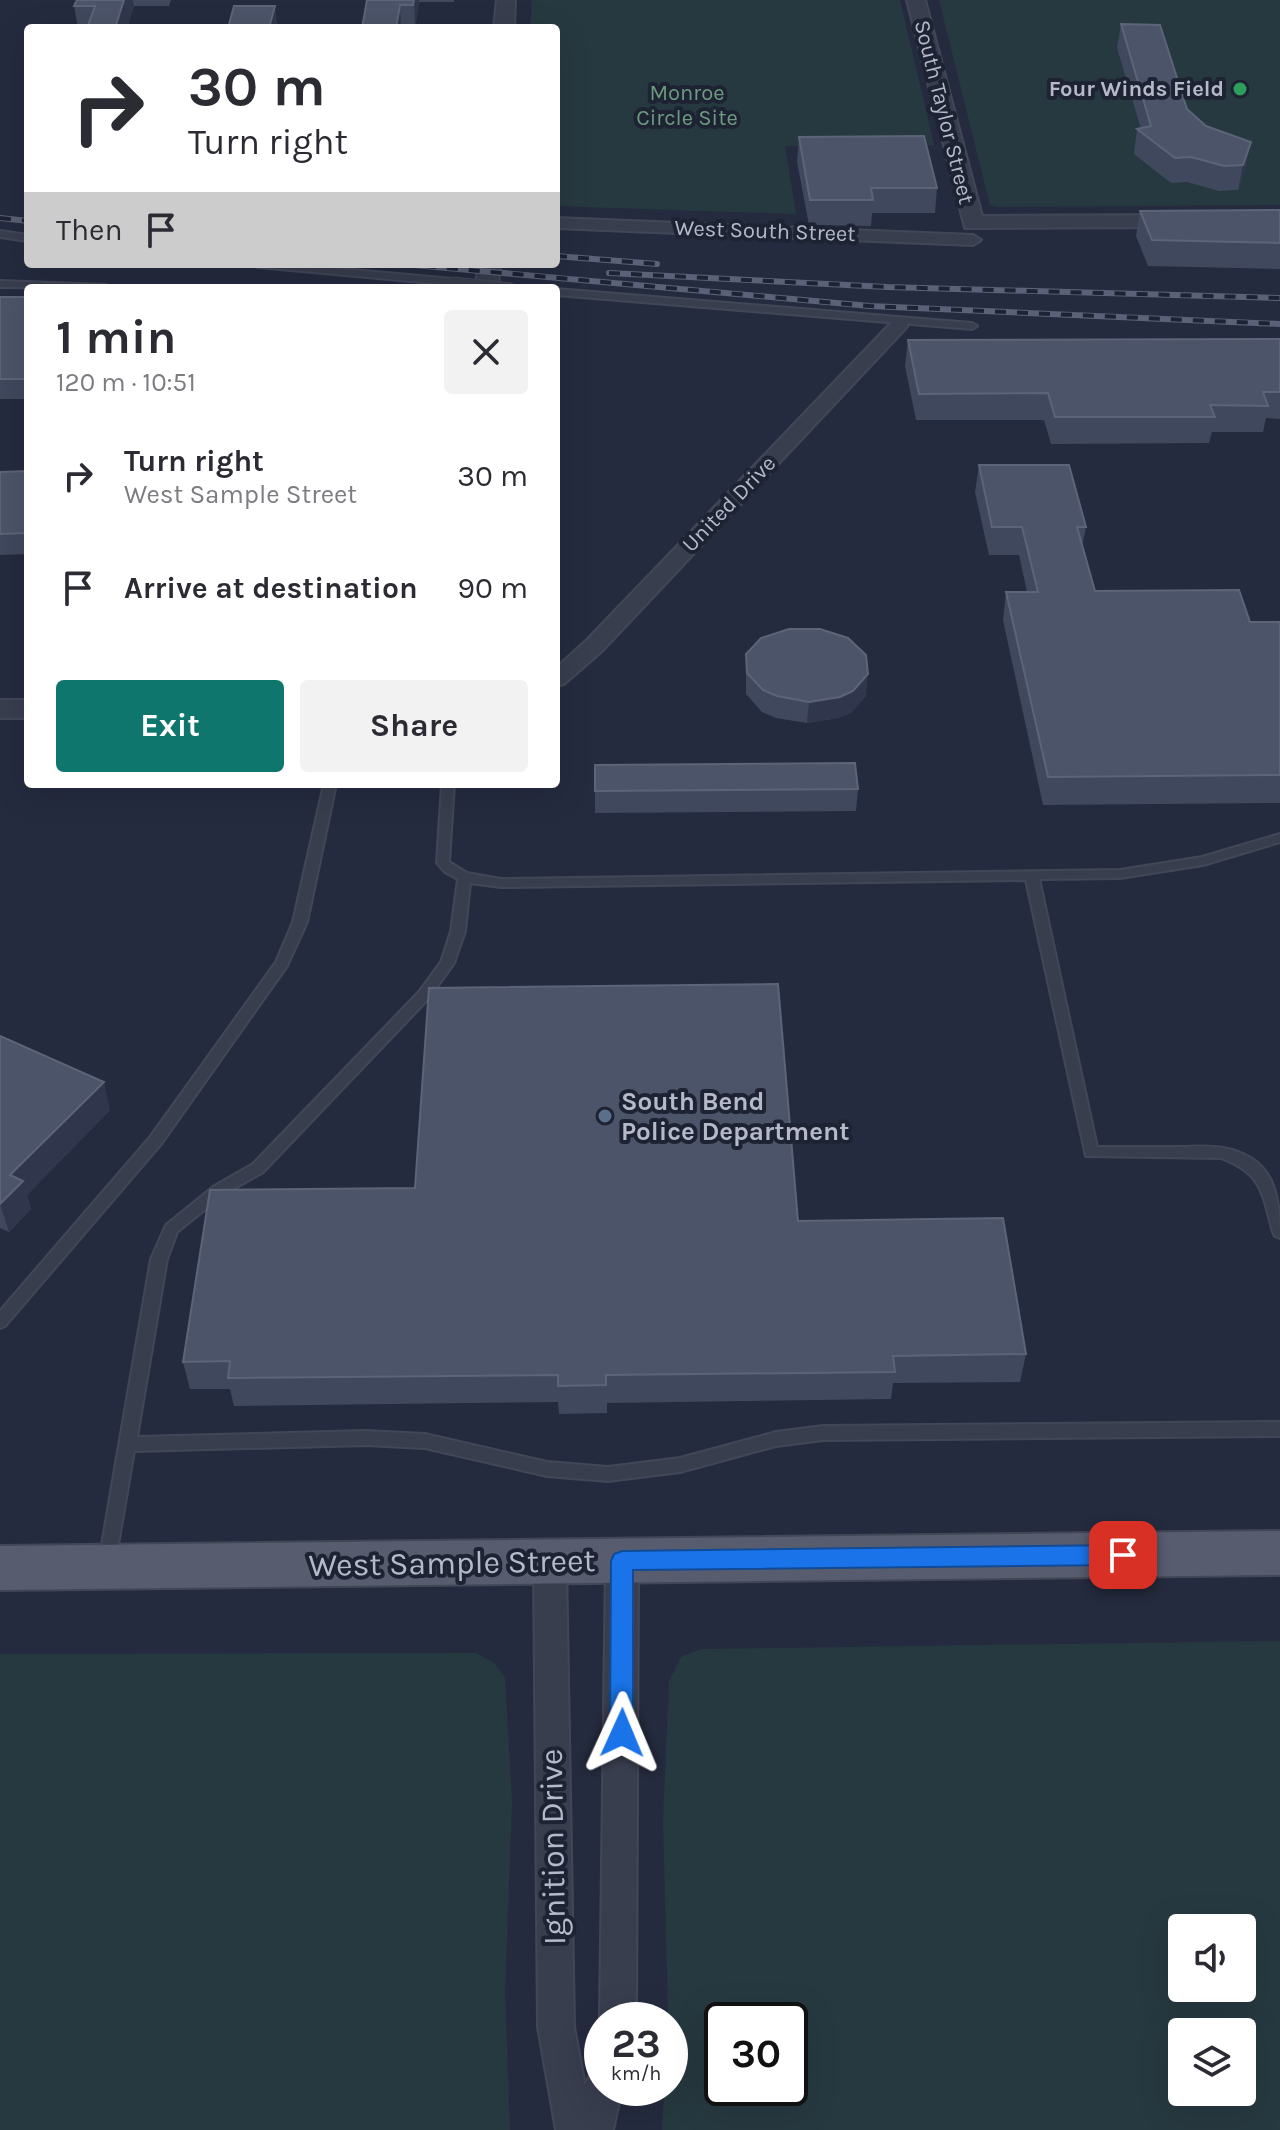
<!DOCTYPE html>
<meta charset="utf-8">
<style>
:root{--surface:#fff;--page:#f2f2f3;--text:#2b2b33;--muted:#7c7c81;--accent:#0f766e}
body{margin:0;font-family:Karla,sans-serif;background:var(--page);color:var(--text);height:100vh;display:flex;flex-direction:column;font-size:30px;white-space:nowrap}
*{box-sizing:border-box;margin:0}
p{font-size:26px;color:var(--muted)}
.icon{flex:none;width:44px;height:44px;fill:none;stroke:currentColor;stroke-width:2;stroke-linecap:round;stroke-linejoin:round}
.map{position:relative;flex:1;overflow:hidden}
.sheet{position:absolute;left:24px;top:284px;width:536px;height:504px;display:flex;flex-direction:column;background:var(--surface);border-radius:8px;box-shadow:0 8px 32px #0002}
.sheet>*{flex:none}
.guide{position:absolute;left:24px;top:24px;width:536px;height:244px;border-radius:8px;box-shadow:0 8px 32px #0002;background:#fff;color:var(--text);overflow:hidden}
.fabs{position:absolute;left:1168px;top:1914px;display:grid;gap:16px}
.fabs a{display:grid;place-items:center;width:88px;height:88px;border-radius:8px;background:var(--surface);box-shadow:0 8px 32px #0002;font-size:40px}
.speed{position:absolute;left:584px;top:2002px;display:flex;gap:16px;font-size:40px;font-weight:700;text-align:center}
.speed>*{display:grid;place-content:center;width:104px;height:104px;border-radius:50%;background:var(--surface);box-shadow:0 8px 32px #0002;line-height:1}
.speed small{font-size:20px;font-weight:400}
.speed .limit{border:4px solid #111;border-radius:12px;background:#fff;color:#111}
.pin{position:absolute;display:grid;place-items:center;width:68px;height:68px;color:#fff;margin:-34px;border-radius:16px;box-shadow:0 4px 12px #0006}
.me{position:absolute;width:88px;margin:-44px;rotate:1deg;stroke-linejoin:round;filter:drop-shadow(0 0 6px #0008)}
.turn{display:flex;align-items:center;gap:28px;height:168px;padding:0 32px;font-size:36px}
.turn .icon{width:104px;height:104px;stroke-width:2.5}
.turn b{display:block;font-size:56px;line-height:68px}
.then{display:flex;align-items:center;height:76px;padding:0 32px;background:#0003;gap:16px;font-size:30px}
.round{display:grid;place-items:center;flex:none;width:84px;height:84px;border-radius:8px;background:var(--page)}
.head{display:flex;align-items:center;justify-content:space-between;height:136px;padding:0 32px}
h1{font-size:48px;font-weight:700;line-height:60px}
.action{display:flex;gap:16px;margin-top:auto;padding:16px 32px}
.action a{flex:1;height:92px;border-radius:8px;background:var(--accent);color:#fff;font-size:32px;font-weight:700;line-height:92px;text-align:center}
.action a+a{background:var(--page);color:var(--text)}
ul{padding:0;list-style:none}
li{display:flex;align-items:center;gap:24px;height:112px;padding:0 32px}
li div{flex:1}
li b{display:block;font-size:30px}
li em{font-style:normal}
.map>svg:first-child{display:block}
</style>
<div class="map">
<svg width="1280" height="2130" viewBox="0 0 1280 2130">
<rect width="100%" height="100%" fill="#252b3f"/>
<path fill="#273940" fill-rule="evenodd" d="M532,0H900L934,145L785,146L796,214L556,206V28H530Z
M939,0H1280V205L997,207L990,205Z
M1280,1641V2130H662L664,2088H670L663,1822L669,1681L681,1657L701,1649ZM1242,1928V1988H1182V1928ZM790,2020V2088H722V2020ZM1242,2032V2092H1182V2032Z
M476,1653L494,1663L505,1678L512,1801L505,1992L510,2130H0V1654Z"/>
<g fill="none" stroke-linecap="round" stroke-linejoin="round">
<defs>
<path id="service" d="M0,231L28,235V241L0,237Z
M253,264H288L453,279L458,282L453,285L258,267Z
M0,281L106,285L111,288L0,287Z
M556,289L972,323L977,326L972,329L556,295Z
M324,784H336L307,922L287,966L161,1144L5,1326L0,1328V1311L151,1136L276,962L293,922Z
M442,784H454L449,862L467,873L501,879L1120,870L1202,857L1280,834V842L1203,865L1120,878L1039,879L1097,1147C1124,1147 1152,1147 1179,1147C1193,1147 1209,1145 1223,1148C1274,1157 1280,1194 1280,1238L1275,1236L1273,1232C1262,1193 1263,1174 1221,1158L1086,1156L1026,880L501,887L470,883L465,931L454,963L429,998L263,1172L223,1195L177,1232L167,1259L137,1437L366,1431L425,1434L547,1462L608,1467L680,1458L776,1432L823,1426L1280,1422V1436L823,1440L776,1446L680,1472L608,1481L547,1476L425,1448L366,1445L134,1451L115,1562L113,1567L107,1569L101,1567L99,1562L151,1259L166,1225L213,1187L253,1164L419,992L441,962L451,931L458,879L445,872L437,863Z"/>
<path id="minor" d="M556,218L973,235L981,240L973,245L556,228Z
M899,320L905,321L908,325L905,329L603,650L564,684L556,686V668L587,640L893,321Z
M622,1547L633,1551L638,1561L636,2020H602V2025L600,2020L606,1561L611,1551Z
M550,1548L561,1552L566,1562L574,2027L585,2085L590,2075L602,2070V2088H622L613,2130H556L538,2027L534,1562L539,1552Z"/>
<path id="tertiary" d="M497,0H515L514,28H494Z
M907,0H925L982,216L1184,215L1195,222L1192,227L965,228Z
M478,264H500L498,288H476Z
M0,700H28V718H0Z"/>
<path id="primary" d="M1280,1531V1575L0,1590V1546Z"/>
</defs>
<use href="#service" stroke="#424758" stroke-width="4"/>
<use href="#minor" stroke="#424758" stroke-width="4"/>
<use href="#tertiary" stroke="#424758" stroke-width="4"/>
<use href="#primary" stroke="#424758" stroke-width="4"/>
<use href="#service" fill="#393e4f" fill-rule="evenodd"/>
<use href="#minor" fill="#393e4f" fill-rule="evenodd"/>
<use href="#tertiary" fill="#393e4f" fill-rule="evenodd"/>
<use href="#primary" fill="#575d6f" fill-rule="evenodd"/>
<defs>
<path id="rail" d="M0,218L28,221
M556,256L657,264
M403,264L870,306L1280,324
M609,273L887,287L1280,298"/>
</defs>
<use href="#rail" stroke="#5b6176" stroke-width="6"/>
<use href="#rail" stroke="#1e2334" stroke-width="4" stroke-dasharray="11" stroke-linecap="butt"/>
<defs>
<path id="service-bridge" d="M453,282L512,288"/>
</defs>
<use href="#service-bridge" stroke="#424758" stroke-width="11" stroke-linecap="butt"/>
<use href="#service-bridge" stroke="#393e4f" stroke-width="9"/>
</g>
<path fill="#40485d" d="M77,0H171L169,6H134L127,28H78L74,6Z
M367,0H454V2H419L415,28H362Z
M1121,24L1187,109L1246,166L1238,190L1219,191L1187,182L1171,183L1134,154L1137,129H1141L1117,48Z
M799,137L937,188L935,213H872L871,226L809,225L797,162Z
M1280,210V269L1148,266L1136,236L1140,211Z
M0,297H28V399H0Z
M1280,339V419L1266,418L1263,432H1212L1209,443L1051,444L1044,420H916L905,366L908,340Z
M979,465L1086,527L1082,546L1095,591L1250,622H1280V803L1043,805L1003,620L1006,592H1027L1019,555H989L975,492Z
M28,471V554L0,555V472Z
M746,654L866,696L851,713L838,718L807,723L776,718L762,712L746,694Z
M595,765L858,789L856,811L595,813Z
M0,1036L110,1110L27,1195L31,1209L9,1232L0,1228Z
M798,1221L1026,1354L1020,1382L893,1383L891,1399L607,1403V1413L559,1414L558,1402L234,1406L230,1389H190L183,1362Z"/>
<path fill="#30374c" d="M124,0H133L134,6L127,28H115Z
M414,0H419V2L415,28Z
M400,5L401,28H396Z
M275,6L278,28H269Z
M1251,142L1246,166L1238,190L1243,165Z
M868,674L866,696L851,713L838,718L807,723L809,702Z
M104,1082L110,1110L27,1195L31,1209L9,1232L0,1204L10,1175Z"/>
<path fill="#4c5469" stroke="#5d6478" stroke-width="2" d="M77,0H124L115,28H87L95,6H74Z
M367,0H414L413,5H400L396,28H362Z
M234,6H275L269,28H228Z
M1121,24L1160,25L1187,109L1206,126L1251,142L1243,165L1224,166L1191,157L1175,158L1137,129L1151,126Z
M924,136L937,188H871L873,200H810L799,137Z
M1280,210V243L1152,240L1140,211Z
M0,297H28V379H0Z
M1280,339V392H1263L1268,406L1210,405L1215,417H1055L1048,393L919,394L908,340Z
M979,465H1069L1086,527H1077L1095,591L1239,590L1250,622H1280V775L1048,777L1006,592H1038L1022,527H992Z
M28,471V533L0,534V472Z
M789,629H820L848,638L866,655L868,674L853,691L840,697L809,702L777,696L763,690L747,673L746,654L761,638Z
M855,763L858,789L595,791V765Z
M778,984L798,1221L1003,1218L1026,1354L893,1356L895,1372L606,1375V1385L558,1386V1375L228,1378L230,1361L183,1362L210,1190L415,1188L429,988Z
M0,1036L104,1082L10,1175L23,1181L0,1204Z"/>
<path fill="#1a73e8" stroke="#114b97" stroke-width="2" d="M1123,1545L1131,1548L1134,1555L1131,1562L1123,1565L633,1570V1733L630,1741L622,1744L614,1741L610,1733L611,1561L614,1554L622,1551Z"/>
<circle fill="#2e9e5b" stroke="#1e2334" stroke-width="3" cx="1240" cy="89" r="8"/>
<circle fill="#5c6f8a" stroke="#1e2334" stroke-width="3" cx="605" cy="1116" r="8"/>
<g text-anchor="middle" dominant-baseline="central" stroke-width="8" stroke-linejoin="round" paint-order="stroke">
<g font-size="22" font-weight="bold" fill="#b5b9ca" stroke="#1e2334" text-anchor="end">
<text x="1224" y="89">Four Winds Field</text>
</g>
<g font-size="22" fill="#6c9b7f" stroke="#1e2334">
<text x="687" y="93">Monroe<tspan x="687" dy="25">Circle Site</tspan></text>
</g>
<g font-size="22" fill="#b5b9ca" stroke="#1e2334">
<text transform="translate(944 112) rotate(76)">South Taylor Street</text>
<text transform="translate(765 231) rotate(2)">West South Street</text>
<text transform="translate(729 504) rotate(-46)">United Drive</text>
</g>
<g font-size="26" font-weight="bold" fill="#b5b9ca" stroke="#1e2334" text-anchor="start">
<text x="621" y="1101">South Bend<tspan x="621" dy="30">Police Department</tspan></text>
</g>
<g font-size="32" fill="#b5b9ca" stroke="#1e2334">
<text transform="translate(452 1563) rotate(-1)">West Sample Street</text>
<text transform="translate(553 1847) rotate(-91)">Ignition Drive</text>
</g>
</g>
</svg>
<div class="fabs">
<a><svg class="icon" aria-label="sound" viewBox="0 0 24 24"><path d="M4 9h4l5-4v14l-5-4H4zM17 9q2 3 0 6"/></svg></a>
<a><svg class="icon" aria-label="layers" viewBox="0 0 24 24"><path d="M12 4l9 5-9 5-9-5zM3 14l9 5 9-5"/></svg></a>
</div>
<div class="speed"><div>23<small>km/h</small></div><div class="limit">30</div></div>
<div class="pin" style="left:1123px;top:1555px;background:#d93025"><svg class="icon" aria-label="arrive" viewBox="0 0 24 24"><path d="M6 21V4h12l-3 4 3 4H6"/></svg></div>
<svg class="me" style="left:622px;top:1733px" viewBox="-20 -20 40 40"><path d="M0-17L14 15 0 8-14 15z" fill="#1a73e8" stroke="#fff" stroke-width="4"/></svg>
<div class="guide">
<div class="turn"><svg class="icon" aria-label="right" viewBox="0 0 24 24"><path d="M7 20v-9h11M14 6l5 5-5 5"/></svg><div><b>30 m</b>Turn right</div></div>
<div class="then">Then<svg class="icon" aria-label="arrive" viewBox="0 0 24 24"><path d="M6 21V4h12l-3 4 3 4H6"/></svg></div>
</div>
<section class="sheet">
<div class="head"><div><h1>1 min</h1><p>120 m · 10:51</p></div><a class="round"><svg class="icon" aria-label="close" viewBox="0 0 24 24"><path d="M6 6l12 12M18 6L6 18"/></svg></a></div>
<ul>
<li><svg class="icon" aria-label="right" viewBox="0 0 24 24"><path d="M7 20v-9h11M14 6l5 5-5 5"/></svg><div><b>Turn right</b><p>West Sample Street</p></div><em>30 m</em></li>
<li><svg class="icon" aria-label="arrive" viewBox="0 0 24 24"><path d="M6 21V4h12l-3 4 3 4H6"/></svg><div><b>Arrive at destination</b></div><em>90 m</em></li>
</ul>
<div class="action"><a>Exit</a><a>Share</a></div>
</section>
</div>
